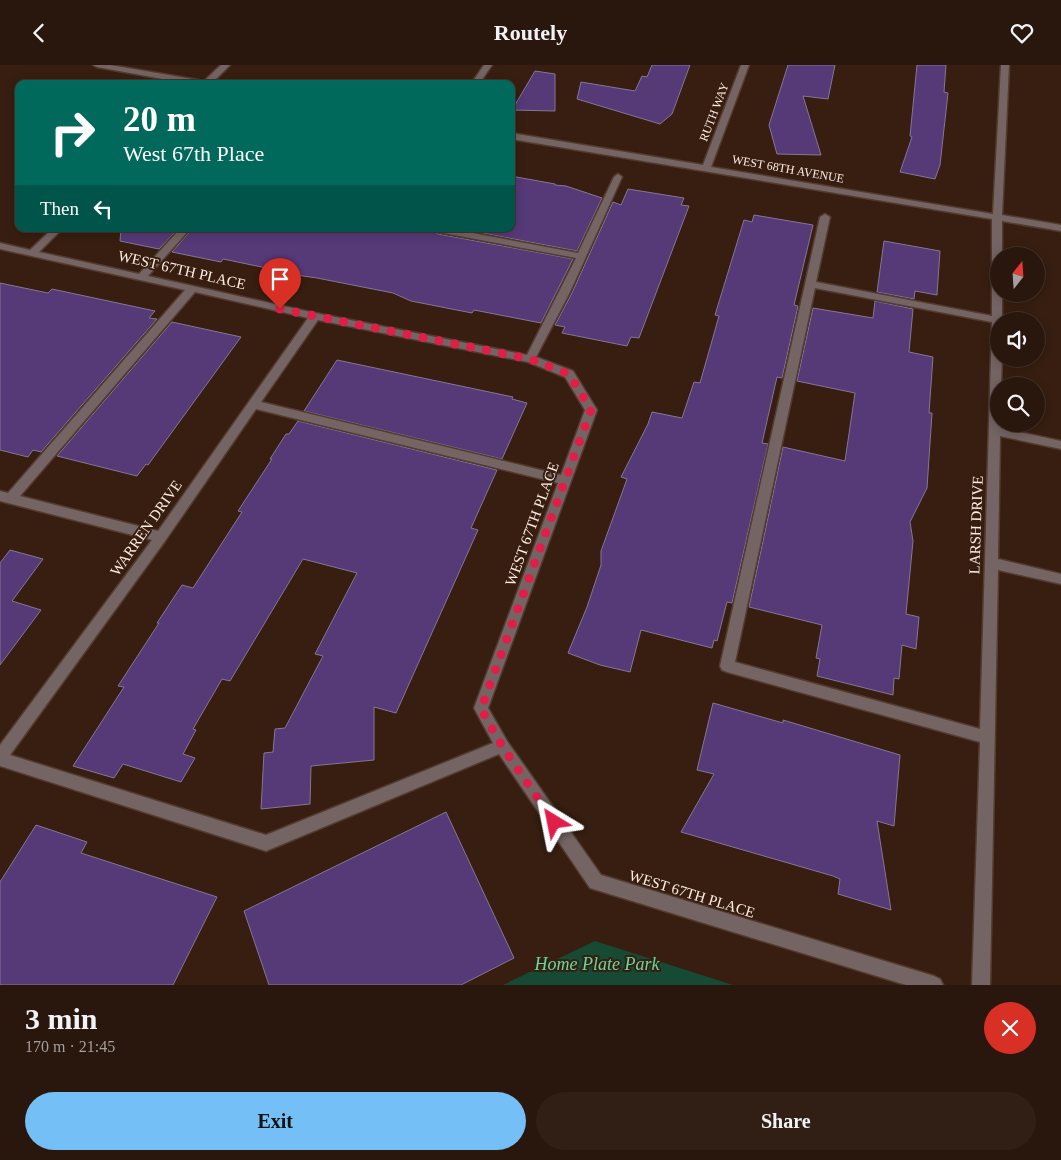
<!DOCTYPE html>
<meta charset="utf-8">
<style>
:root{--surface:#29160c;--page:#311f15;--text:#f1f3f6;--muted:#a59f9d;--line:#45352d;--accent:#74c0f6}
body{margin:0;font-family:Georgia,serif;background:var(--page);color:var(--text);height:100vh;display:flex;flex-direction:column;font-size:19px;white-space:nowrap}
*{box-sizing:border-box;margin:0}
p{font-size:16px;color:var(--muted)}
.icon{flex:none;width:28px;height:28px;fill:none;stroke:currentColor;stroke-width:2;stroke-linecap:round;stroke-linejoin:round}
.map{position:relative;height:920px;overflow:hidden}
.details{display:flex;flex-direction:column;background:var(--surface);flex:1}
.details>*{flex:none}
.guide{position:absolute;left:15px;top:15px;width:500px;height:152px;border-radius:10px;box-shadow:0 2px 12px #0003,0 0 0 1px var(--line);background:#00695c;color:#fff;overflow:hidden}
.needle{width:32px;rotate:17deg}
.tools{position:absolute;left:990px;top:182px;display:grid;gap:10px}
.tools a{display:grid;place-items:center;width:55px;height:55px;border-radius:50%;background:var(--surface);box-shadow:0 2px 12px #0003,0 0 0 1px var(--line);font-size:25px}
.pin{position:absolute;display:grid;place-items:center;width:42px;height:42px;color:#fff;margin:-51px -21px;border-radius:50% 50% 50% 0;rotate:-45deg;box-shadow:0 0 5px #0007}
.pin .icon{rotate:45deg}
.me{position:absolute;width:55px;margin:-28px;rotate:325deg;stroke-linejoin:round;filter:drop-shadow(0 0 4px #0008)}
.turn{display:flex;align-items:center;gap:18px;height:105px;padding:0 25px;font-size:22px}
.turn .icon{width:65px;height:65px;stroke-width:2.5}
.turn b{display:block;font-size:35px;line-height:42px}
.then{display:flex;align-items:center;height:48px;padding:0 25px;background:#0003;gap:10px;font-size:19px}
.round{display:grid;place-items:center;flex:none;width:52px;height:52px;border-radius:26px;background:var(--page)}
.head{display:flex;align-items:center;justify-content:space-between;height:85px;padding:0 25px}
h1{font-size:30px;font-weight:600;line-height:38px}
.action{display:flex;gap:10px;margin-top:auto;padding:10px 25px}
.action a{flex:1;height:58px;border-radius:30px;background:var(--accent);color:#111;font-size:20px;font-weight:600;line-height:58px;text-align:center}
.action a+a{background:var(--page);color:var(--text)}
header{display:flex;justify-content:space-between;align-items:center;height:65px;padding:0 25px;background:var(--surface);font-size:22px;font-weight:600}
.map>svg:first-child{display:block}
</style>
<header><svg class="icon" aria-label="back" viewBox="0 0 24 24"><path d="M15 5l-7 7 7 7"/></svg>Routely<svg class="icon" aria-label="heart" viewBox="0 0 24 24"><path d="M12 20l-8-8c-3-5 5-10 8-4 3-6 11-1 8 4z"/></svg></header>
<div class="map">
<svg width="1061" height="920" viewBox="0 0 1061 920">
<rect width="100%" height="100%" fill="#371e10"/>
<path fill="#174a33" d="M595,876L733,920H503Z"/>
<path fill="#563977" stroke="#847795" d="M652,0H690L672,49L660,59L577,34L581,17L635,26L642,11L647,12Z
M788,0H835L828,34L803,31L821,90L777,89L769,60Z
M917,0H946L944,27L948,28L940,100L935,114L900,107L912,72L910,71Z
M535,6L555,9V46L512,45Z
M511,111L555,119V120L566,121L602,133L577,186L461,164H511Z
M628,124L684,133L681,140L689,141L639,273L631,272L627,281L562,268L565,262L555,260L572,228L613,137L621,140Z
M754,150L813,160L794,240L798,241L782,313L777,312L762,378L768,379L732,538L727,537L717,576L714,575L712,583L641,565L630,607L600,600L568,588L587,542L601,500V486L627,414L621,412L648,359L652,347L682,353L694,317L700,318L719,251L715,250L744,155L752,157Z
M121,164H178L159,184L120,176Z
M192,164H431L438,169L573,194L541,258L474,245L472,248L411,236L393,228L317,213L275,207L276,205L223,194L221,197L172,187Z
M884,176L940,186L937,230L915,226L914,234L877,227Z
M0,218L48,228L52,224L155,246L149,253L157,254L41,387L33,385L28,392L0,385Z
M875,236L913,244L909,287L933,292L929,348H932L927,423L910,457L913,476L906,549L919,552L916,584L902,580L899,614L894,613L893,630L817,611L820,594L816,593L822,560L749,542L783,382L845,396L855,328L797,316L813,243L873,253Z
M172,257L241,272L148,400L146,399L137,411L57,391Z
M337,295L513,332L512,334L527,338L502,394L304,346Z
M298,356L497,405L471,463L478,465L396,648L374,642V695L311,701L310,739L261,744L264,688L273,687L275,664L285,663L323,591L315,589L357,508L303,494L230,616L222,614L193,664L196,665L183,689L195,693L181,717L123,699L114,713L73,701L124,622L118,621L159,558H157L182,520L193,523L242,447L238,446L272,394H270L286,369H289Z
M10,485L43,494L12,536L41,545L0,600V498Z
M713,638L783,658V655L900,690L894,761L877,756L891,845L838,829L840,814L833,811L681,767L714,709L697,705Z
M446,747L514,893L461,920H269L244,846Z
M36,760L87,777L81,788L217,832L173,920H0V817Z"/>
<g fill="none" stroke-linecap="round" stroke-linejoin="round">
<defs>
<path id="minor" d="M93,0H110L204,16L221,0H230L211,19H190L97,2Z
M484,0H492L479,19H471Z
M741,0H749L711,102L993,149L1001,0H1009L1002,150L1061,160V166L1002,156V191H999V229H1002V255L999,256V294H1002L1001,321H999V359H1001V363L1061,376V384L1000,371L998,494L1061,509V519L998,505L990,920H972L980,677L727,607L722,605L720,601L820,152L825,149L830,152L816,217L992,251V154L511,74V68L703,100ZM815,223L992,257L980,664L735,597Z
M618,109L622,112L570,227L536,292L573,306L597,345L488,643L507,676L601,810L934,911L940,914L943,920H906L590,823L499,689L266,786L0,701V680L152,475L0,436V426L8,428L185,225L0,184V178L30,185L52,164H62L39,187L139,209L180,164H190L148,211L315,248L527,290L576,193L438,167L433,164H452L578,188L614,112ZM195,227L308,253L158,466L20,431ZM318,255L528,297L565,312L585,345L561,410L261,337ZM256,344L558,418L474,643L493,678L266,770L10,690L165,476Z"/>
</defs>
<use href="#minor" stroke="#533b2e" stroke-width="3"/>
<use href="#minor" fill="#746463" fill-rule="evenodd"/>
</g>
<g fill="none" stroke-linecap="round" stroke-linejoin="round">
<path stroke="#e11d48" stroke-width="9" stroke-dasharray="0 16.2" d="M280,244L530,294L569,309L591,345L481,644L502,681L554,757"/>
</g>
<g text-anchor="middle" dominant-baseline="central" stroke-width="4" stroke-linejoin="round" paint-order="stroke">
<g font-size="12" fill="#feece3" stroke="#371e10">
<text transform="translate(714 47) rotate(-69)">RUTH WAY</text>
<text transform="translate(788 104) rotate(10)">WEST 68TH AVENUE</text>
</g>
<g font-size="15" fill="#feece3" stroke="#371e10">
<text transform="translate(182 205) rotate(13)">WEST 67TH PLACE</text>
<text transform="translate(532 459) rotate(-70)">WEST 67TH PLACE</text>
<text transform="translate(976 460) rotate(-88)">LARSH DRIVE</text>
<text transform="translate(146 463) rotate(-55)">WARREN DRIVE</text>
<text transform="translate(692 829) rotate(17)">WEST 67TH PLACE</text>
</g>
<g font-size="18" font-style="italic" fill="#63d9a2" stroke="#371e10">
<text x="597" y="899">Home Plate Park</text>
</g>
</g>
</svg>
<div class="tools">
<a><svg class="needle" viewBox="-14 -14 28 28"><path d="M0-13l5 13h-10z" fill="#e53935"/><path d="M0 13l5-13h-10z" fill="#a59f9d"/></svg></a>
<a><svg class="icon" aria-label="sound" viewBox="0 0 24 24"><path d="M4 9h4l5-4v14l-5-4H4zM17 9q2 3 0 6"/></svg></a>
<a><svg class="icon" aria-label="search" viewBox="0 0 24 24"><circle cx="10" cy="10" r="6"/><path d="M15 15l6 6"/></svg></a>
</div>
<div class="pin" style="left:280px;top:244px;background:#d93025"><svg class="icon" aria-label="arrive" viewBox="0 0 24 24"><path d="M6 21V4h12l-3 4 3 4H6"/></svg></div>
<svg class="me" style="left:554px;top:757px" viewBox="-20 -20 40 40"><path d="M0-17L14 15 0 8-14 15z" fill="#e11d48" stroke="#fff" stroke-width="4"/></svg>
<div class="guide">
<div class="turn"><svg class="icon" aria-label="right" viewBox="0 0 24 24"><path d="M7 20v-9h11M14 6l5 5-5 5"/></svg><div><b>20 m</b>West 67th Place</div></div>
<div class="then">Then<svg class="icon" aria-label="left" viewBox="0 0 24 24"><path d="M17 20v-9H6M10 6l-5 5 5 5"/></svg></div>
</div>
</div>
<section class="details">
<div class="head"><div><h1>3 min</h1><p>170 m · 21:45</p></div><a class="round" style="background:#d93025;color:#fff"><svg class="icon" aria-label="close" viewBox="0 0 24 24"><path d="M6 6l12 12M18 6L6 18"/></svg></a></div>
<div class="action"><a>Exit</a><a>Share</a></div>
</section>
